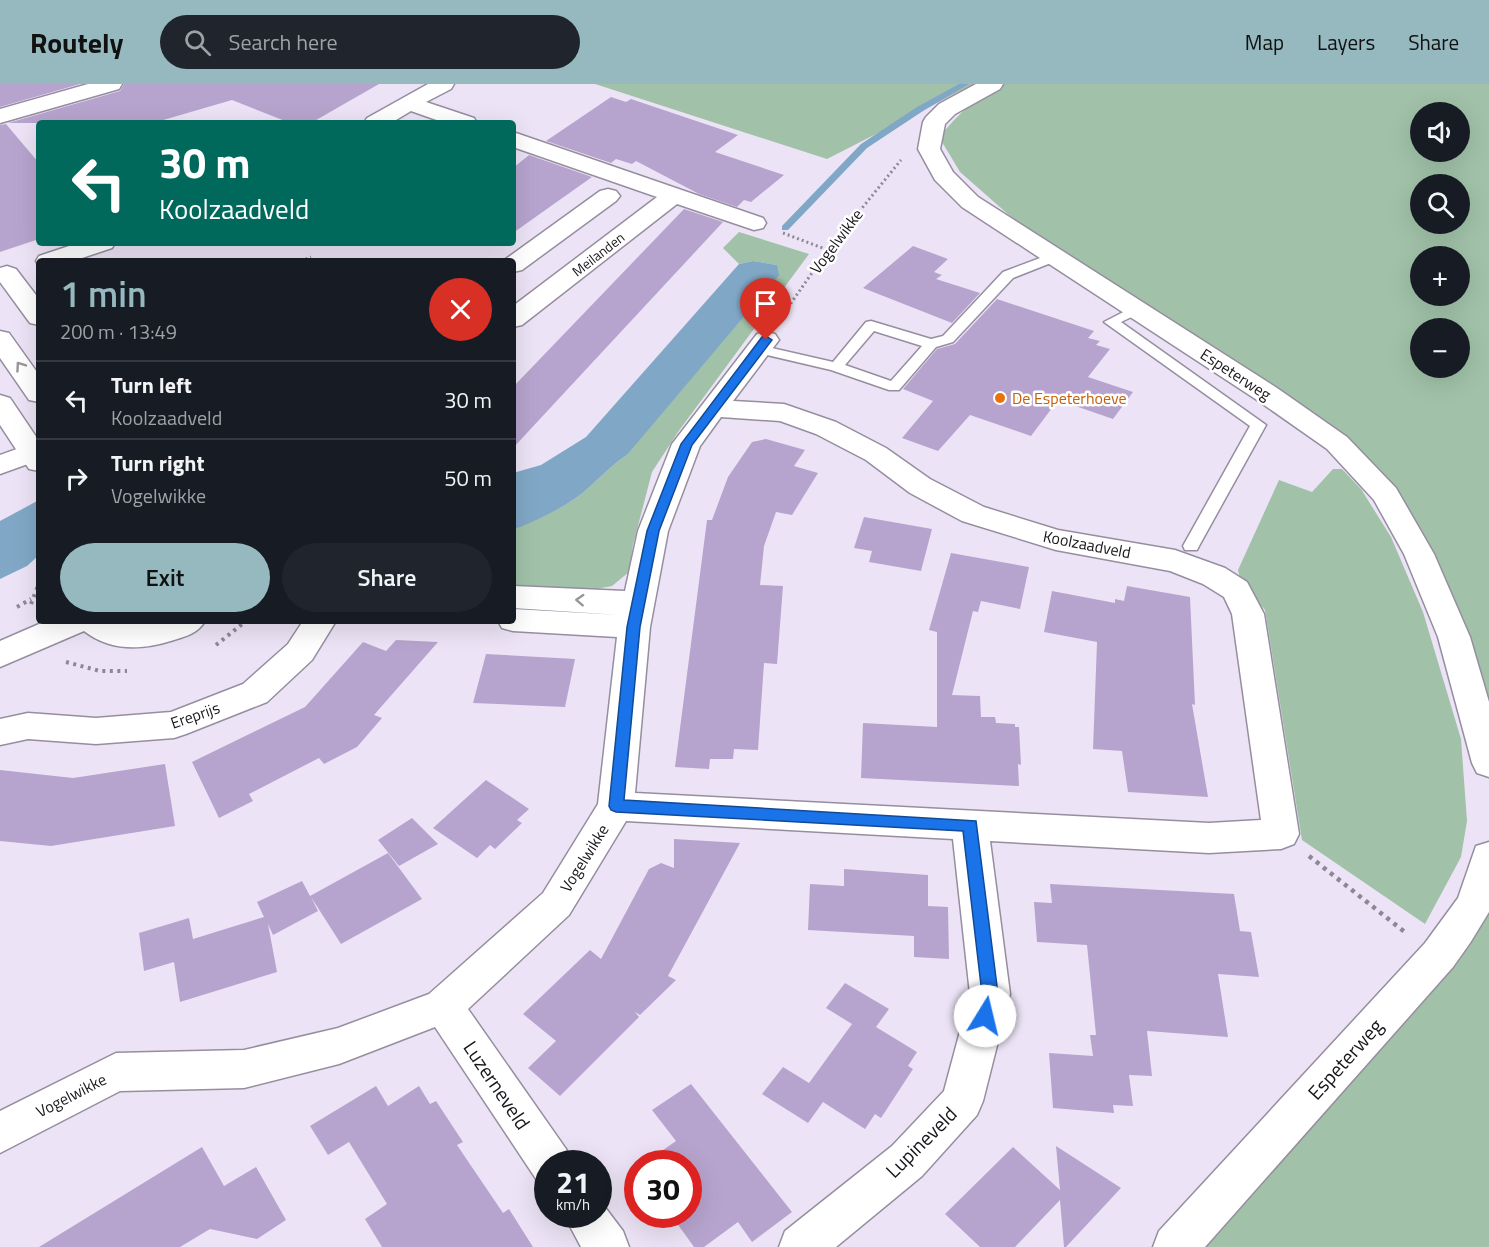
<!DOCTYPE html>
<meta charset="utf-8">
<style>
:root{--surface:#171b24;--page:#20242c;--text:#f1f3f6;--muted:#9ea1a6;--line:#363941;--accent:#96b8bf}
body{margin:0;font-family:"Titillium Web",sans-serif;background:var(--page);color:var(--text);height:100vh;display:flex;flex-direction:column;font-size:22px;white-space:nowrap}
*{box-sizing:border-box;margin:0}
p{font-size:20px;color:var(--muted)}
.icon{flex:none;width:33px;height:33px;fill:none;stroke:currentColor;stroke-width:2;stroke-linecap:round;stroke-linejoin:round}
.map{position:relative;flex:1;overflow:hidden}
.details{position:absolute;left:36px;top:174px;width:480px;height:366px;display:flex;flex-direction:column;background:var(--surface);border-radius:6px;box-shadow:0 6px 24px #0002}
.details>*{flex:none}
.banner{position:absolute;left:36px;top:36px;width:480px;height:126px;border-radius:6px;box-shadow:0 6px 24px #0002;background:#00695c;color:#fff;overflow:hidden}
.tools{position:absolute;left:1410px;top:18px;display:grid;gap:12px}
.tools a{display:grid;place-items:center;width:60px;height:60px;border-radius:50%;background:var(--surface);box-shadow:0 6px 24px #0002;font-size:30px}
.speed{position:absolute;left:534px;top:1066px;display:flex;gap:12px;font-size:30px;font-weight:700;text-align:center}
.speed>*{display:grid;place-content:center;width:78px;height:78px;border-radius:50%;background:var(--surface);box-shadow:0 6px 24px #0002;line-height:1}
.speed small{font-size:15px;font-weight:400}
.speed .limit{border:9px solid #d22;background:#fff;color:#111}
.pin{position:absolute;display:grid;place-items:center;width:51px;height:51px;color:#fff;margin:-62px -26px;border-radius:50% 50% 50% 0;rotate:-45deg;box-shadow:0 0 6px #0007}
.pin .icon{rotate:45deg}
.me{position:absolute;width:66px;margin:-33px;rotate:9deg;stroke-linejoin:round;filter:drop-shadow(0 0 4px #0008)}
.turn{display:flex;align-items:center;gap:21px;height:126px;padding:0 24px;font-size:27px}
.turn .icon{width:78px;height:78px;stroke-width:2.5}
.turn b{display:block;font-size:42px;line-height:51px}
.round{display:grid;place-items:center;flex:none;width:63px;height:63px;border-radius:32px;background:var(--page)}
.summary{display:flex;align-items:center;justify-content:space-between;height:102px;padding:0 24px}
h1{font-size:36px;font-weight:600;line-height:45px;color:var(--accent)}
.cta{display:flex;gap:12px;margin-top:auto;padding:12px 24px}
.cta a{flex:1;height:69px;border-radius:36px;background:var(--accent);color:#111;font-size:24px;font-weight:600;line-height:69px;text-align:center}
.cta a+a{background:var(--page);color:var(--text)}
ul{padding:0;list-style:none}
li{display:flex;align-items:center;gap:18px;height:78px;padding:0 24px;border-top:2px solid var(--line)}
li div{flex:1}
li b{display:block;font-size:22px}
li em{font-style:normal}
header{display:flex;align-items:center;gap:36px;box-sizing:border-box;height:84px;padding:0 30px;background:var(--accent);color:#111}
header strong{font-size:28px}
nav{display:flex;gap:33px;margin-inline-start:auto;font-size:21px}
.search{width:420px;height:54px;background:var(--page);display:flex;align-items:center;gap:15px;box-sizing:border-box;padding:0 21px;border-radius:33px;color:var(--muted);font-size:22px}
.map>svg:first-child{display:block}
</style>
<header>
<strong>Routely</strong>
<div class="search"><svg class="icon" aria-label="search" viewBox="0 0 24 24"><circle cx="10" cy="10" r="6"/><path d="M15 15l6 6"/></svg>Search here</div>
<nav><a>Map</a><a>Layers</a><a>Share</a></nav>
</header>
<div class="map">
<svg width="1489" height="1163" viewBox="0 0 1489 1163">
<rect width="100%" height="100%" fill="#ece4f6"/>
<path fill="#a1c2a9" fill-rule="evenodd" d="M595,0H974L827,75Z
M1003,0H1489V628L1388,402L1019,140L960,88L939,53C960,29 974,14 1003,0ZM1420,28H1460V68H1420ZM1420,100H1460V140H1420ZM1420,172H1460V212H1420ZM1420,244H1460V284H1420Z
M739,148L809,170L678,348L652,388L633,461L629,488L612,502L586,507L513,501V446C534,436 557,427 576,414C594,401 608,383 627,371L777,181L753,177L739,180L723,164Z
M1333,385H1342L1361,405L1391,453L1423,528L1461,655L1467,737L1461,773L1425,840L1302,756L1265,526L1241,499L1238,486L1279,396L1312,408Z
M1489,823V1163H1197Z"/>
<path fill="#80a8c6" d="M753,177L777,181L779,191L627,371C608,383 594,401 576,414C557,427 535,437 513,446V389L541,381L586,353L739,180Z
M39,416V471L27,482L0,495V437Z"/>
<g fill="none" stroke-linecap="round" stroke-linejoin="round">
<path fill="#80a8c6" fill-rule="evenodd" d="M959,0H969L923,27L867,64L788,146H782V142L861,60L917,23Z"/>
</g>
<path fill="#b7a4ce" d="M0,0H80L0,23Z
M124,0H379L311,39H290L232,16L153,39H8L120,7Z
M611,13L626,18L631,15L738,51L715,68L784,91L751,118L744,116L737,123L699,110L636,77L632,80L616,75L611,79L546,57Z
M6,40L39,79V155L0,168V41Z
M529,71L592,93L513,149V84Z
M684,125L723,138L513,364V303Z
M913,162L948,175L934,188L942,191L936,195L980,209L952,239L863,204Z
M997,215L1094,247L1088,254L1100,257L1096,261L1110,265L1088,293L1133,308L1113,335L1058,316L1031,352L970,331L938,367L902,354L933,317L903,305L937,265L955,260Z
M766,355L805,366L794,382L818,389L792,431L776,428L764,462L760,501L783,502L777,580L764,579L758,666L734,665L733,675H710L709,685L675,683L707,436H712L728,393L752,358Z
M864,433L932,445L921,487L869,478L872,467L854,464Z
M951,469L1029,483L1020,525L981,517L978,528L973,527L952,611L980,612L981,633H995L996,639L1015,640V643H1019L1021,681L1018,680L1019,702L861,694L863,639L937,643V548L929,546Z
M1127,502L1190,513L1195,621L1192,620L1208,713L1128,708L1122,667L1093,665L1097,558L1044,548L1052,507L1115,519V515L1124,517Z
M396,556L438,558L374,631L382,634L357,663L324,680L319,674L249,710L253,717L219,734L192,678L305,623L363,558L386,567Z
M486,570L575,575L565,623L473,619Z
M165,680L175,742L51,762L0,757V686L73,694Z
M486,696L529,725L517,736L522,739L495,765L490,761L477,774L433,744Z
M412,734L438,760L399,782L378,756Z
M674,755L740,759L668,892L676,896L640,931L635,928L639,933L560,1012L528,984L556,957L523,930L590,866L601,875L649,785L661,779L674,784Z
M388,769L422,815L341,860L311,813L318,827L273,851L268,840L277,888L180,918L174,878L144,887L139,849L189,834L193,855L264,833L257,818L302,797L310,812Z
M844,785L928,791V822L948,823L949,875L914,873V852L808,846L810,800L844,802Z
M1050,800L1234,810L1240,847L1251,848L1259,893L1218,890L1228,953L1147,947L1152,992L1129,991L1133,1022L1113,1021L1114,1029L1053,1024L1049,969L1093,972L1090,951H1096L1087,861L1037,858L1034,818L1052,819Z
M845,899L889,925L876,943L917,968L908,982L913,985L881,1034L875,1030L865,1045L823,1018L808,1039L762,1010L783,983L809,999L852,940L826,924Z
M691,1000L792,1128L752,1158L738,1138L704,1163H694L671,1131H688V1080H643L676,1057L652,1026Z
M376,1002L388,1022L419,1002L430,1020L436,1017L463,1058L457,1061L503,1129L509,1125L533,1163H382L365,1135L387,1120L349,1058L328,1071L310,1042Z
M1056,1062L1121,1104L1066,1163H1064L1060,1116L1015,1163H980L945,1130L1013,1063L1060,1106Z
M202,1063L224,1102L256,1083L286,1136L257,1155L210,1145L180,1163H39Z"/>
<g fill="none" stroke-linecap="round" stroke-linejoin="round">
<defs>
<path id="service" d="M1056,168L1061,169L1063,172L1061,175L1013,194L953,258L936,263L899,306H889L831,286L754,268L752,265L759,261L833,278L866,238L871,237L931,255L943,252L1003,188ZM874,247L922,262L891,297L845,281Z
M1137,221L1144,225L1142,228L1121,238L1266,341L1199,462L1197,466H1185L1183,462L1250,342L1104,238Z"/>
<path id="minor" d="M88,0H122L119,5L0,39V25Z
M428,0H454L451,5L426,18L474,34L477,39H445L411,27L391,39H364L367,34Z
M976,0H1003L1000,5L955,30L945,40L940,65L953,88L978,113L1277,304L1347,353L1396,404L1434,470L1470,553L1489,618V693L1477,689L1472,679L1438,553L1404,470L1374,416L1327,365L1257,316L962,123L935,96L918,65L923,38L926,33L939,20Z
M513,48L763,134L766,139L763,144L754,146L677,120L522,241L513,243V222L657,113L513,63Z
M608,105L616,107L620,112L616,117L522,186L513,188V177H503L600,107Z
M78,159H115L112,164L73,177H39V182L36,177L39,172Z
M7,182L16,185L39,215V241L30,239L0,198V184Z
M766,248L775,250L779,256L733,317L784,320L836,338L886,364L930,395L984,423L1058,446L1175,466L1225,484L1247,498L1264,530L1299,750L1294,760L1281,765L1209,769L990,757L1010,910L983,1017L977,1031L922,1092L836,1163H779L785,1147L892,1062L944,1007L970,910L953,755L626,737L569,831L468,925L566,1065L573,1080H548V1099L536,1095L435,943L339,980L244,1004L120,1007L0,1069V1027L116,969L244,966L338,944L429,910L543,809L598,720L617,553L513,547L502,544L498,537H513V525L620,531L513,524V502L625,507L638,447L672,360L757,250ZM721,333L780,337L816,350L866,376L910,409L962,437L1056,466L1170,487L1203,500L1224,513L1232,530L1261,736L1209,739L635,709L650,543L668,447L700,362Z
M39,357V376L0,390V371Z
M303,537H336L312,576L267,618L186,650L174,654L96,660L28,655L0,661V635L28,629L96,634L171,628L243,600L288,560Z
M1489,758V828L1470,859L1453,883L1205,1163H1153L1159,1147L1425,859L1458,814L1476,762Z
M598,1114L623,1147L629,1163H581L564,1131H598Z"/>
<path id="tertiary" d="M0,247L9,249L39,291V318L29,316L0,274Z
M0,311L10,314L39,357V387L29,385L0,341Z
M46,537H115L140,540L159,537H205C198,549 187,552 174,556C143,566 111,568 84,547L0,583V557Z"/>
</defs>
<use href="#service" stroke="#968e9f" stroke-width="3"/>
<use href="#minor" stroke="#968e9f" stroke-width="3"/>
<use href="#tertiary" stroke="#968e9f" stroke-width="3"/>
<path stroke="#8d8894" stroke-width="3" stroke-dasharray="2 3" stroke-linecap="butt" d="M783,149L828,166
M301,177L311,173
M782,232L828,166L901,76"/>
<path stroke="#8d8894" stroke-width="4" stroke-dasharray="3 4.5" stroke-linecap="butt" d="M31,520L39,499
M17,523L31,515
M216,561L246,537
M66,578L100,587H127"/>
<path stroke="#8d8894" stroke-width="4.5" stroke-dasharray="4 5" stroke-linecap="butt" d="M1309,772L1406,849"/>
<use href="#service" fill="#fff" fill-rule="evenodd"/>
<use href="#minor" fill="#fff" fill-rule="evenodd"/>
<use href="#tertiary" fill="#fff" fill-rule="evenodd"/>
</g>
<defs><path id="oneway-chevron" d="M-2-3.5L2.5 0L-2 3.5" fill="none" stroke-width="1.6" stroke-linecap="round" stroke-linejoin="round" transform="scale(1.5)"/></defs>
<g stroke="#989699">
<use href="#oneway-chevron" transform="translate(20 282) rotate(-125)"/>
<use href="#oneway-chevron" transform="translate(580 516) rotate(-177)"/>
</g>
<path fill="#1a73e8" stroke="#114b97" stroke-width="1.5" d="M766,252L772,256L692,361L659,447L640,543L624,716L976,737L998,910L991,937L985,939L979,937L976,932L982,910L963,747L616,728L611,726L609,722L627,543L647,447L681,360L762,253Z"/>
<circle fill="#e8710a" stroke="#fff" stroke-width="2" cx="1000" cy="314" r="6"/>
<g text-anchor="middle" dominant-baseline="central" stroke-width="5" stroke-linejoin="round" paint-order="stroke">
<g font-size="14" fill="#19161c" stroke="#fff">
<text transform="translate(598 170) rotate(-38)">Meilanden</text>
</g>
<g font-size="16" fill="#19161c" stroke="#fff">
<text transform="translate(836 157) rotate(-53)">Vogelwikke</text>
<text transform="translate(1236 290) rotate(33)">Espeterweg</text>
<text transform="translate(1087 460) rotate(11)">Koolzaadveld</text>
<text transform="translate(195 631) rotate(-19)">Ereprijs</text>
<text transform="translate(584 774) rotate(-58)">Vogelwikke</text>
<text transform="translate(71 1011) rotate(-27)">Vogelwikke</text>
</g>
<g font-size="16" fill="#c56008" stroke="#fff" text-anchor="start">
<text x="1012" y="314">De Espeterhoeve</text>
</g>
<g font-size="20" fill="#19161c" stroke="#fff">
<text transform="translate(1345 975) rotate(-48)">Espeterweg</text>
<text transform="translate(497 1001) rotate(56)">Luzerneveld</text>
<text transform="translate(921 1058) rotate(-45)">Lupineveld</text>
</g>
</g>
</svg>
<div class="tools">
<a><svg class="icon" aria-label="sound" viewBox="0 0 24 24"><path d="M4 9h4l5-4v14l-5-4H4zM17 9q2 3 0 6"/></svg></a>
<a><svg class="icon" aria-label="search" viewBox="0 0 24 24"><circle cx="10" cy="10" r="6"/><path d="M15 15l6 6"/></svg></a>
<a>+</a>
<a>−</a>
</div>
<div class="speed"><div>21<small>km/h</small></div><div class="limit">30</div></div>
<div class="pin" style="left:766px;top:256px;background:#d93025"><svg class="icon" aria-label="arrive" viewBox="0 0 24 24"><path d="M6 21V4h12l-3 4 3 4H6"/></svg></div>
<svg class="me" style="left:985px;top:932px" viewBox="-20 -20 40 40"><circle r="19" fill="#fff"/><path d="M0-13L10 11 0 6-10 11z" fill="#1a73e8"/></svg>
<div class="banner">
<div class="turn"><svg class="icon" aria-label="left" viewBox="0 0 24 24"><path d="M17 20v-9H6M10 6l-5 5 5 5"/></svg><div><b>30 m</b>Koolzaadveld</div></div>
</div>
<section class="details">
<div class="summary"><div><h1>1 min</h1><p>200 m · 13:49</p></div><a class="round" style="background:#d93025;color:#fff"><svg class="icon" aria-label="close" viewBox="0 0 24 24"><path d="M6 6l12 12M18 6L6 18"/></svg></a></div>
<ul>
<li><svg class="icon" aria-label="left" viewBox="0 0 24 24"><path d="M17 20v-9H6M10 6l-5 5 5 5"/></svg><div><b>Turn left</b><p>Koolzaadveld</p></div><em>30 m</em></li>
<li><svg class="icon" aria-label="right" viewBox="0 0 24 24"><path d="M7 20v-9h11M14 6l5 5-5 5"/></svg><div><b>Turn right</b><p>Vogelwikke</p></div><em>50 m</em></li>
</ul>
<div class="cta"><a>Exit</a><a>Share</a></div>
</section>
</div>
